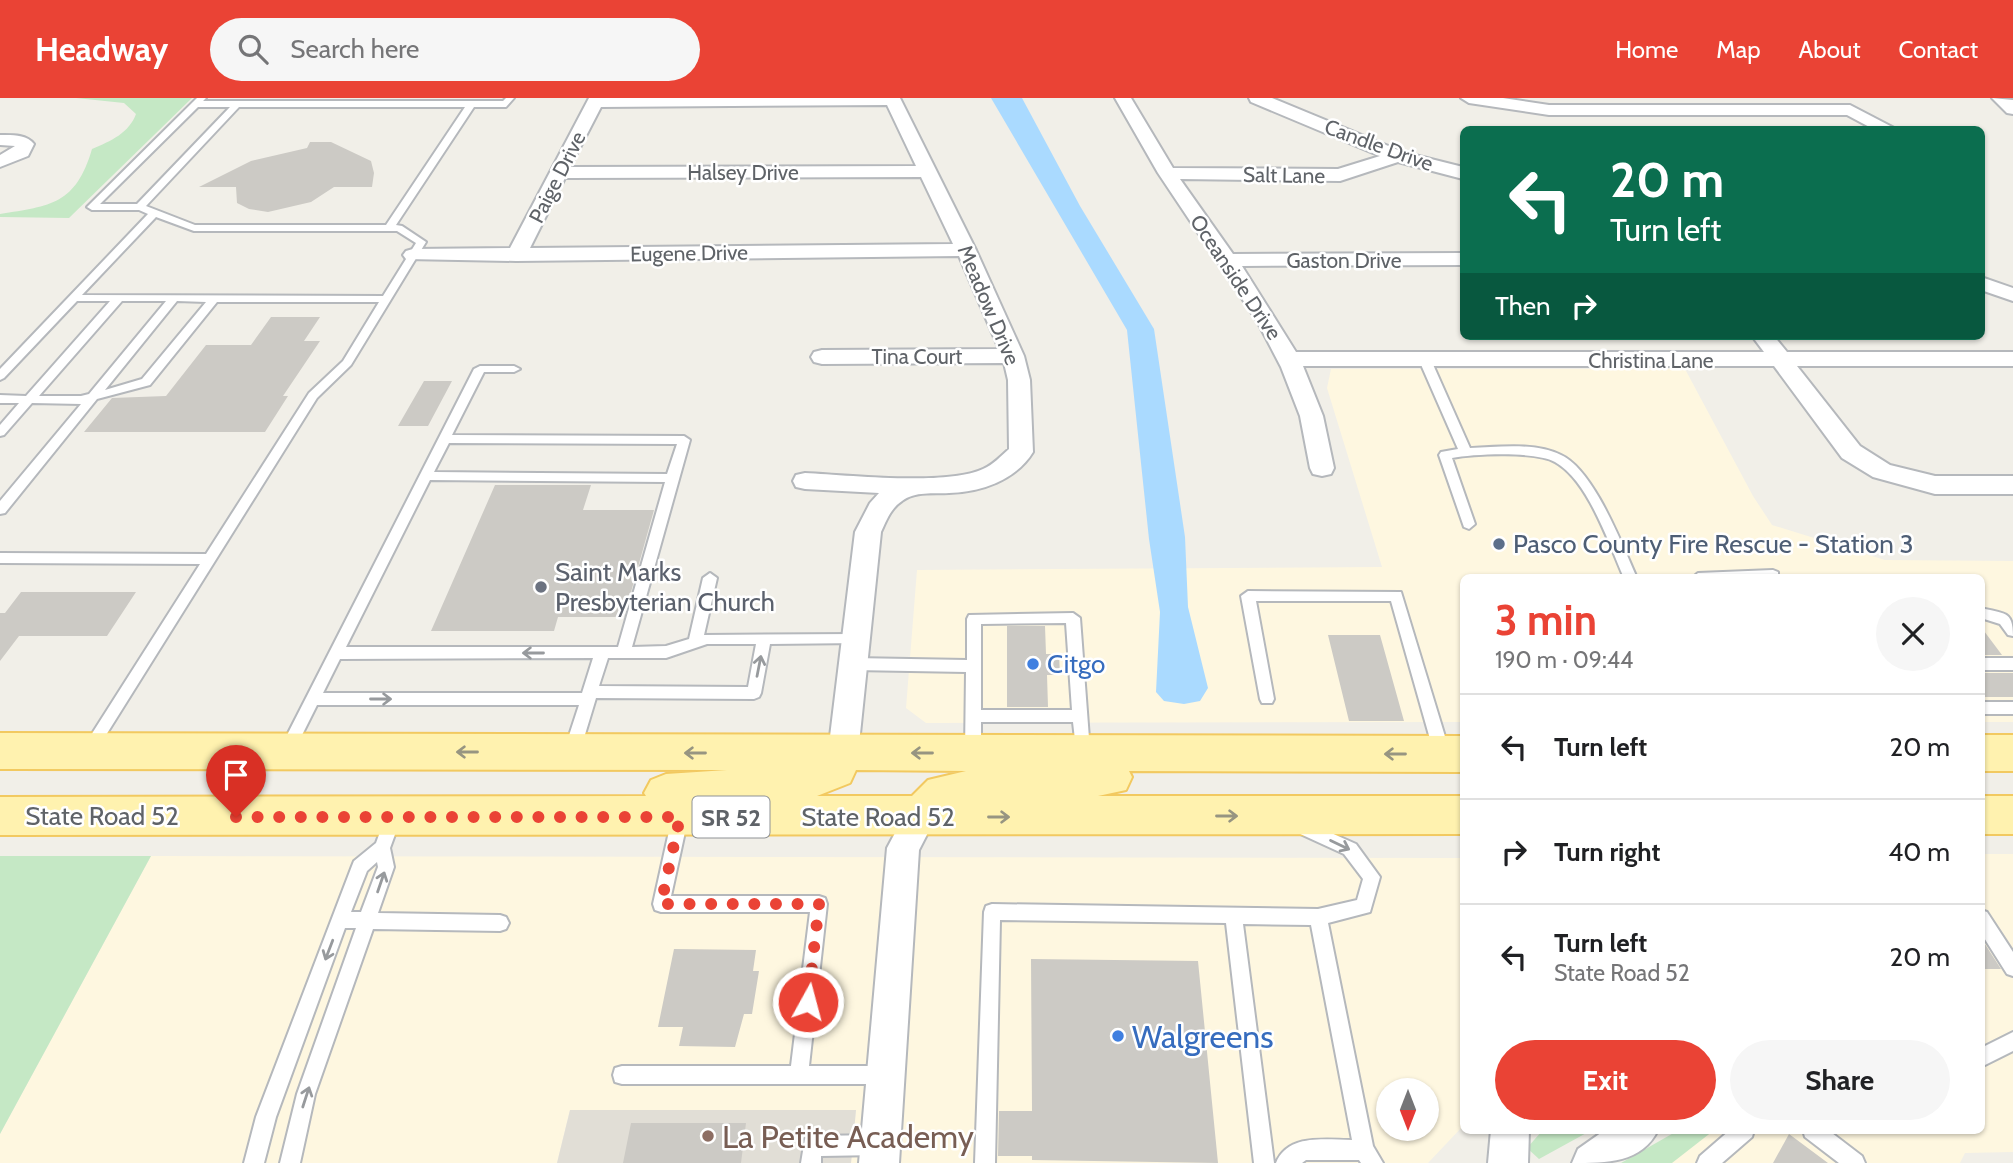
<!DOCTYPE html>
<meta charset="utf-8">
<style>
:root{--surface:#fff;--page:#f6f6f6;--text:#202124;--muted:#757577;--line:#e0e0e0;--accent:#ea4335}
body{margin:0;font-family:Cabin,sans-serif;background:var(--page);color:var(--text);height:100vh;display:flex;flex-direction:column;font-size:26px;white-space:nowrap}
*{box-sizing:border-box;margin:0}
p{font-size:23px;color:var(--muted)}
.icon{flex:none;width:38px;height:38px;fill:none;stroke:currentColor;stroke-width:2;stroke-linecap:round;stroke-linejoin:round}
.map{position:relative;flex:1;overflow:hidden}
.details{position:absolute;left:1460px;top:476px;width:525px;height:560px;display:flex;flex-direction:column;background:var(--surface);border-radius:10px;box-shadow:0 2px 5px #0004}
.details>*{flex:none}
.top-card{position:absolute;left:1460px;top:28px;width:525px;height:214px;border-radius:10px;box-shadow:0 2px 5px #0004;background:#0b6e4f;color:#fff;overflow:hidden}
.needle{width:46px;rotate:180deg}
.tools{position:absolute;left:1376px;top:980px;display:grid;gap:14px}
.tools a{display:grid;place-items:center;width:63px;height:63px;border-radius:50%;background:var(--surface);box-shadow:0 2px 5px #0004;font-size:35px}
.pin{position:absolute;display:grid;place-items:center;width:60px;height:60px;color:#fff;margin:-72px -30px;border-radius:50% 50% 50% 0;rotate:-45deg;box-shadow:0 0 7px #0007}
.pin .icon{rotate:45deg}
.me{position:absolute;width:77px;margin:-38px;rotate:7deg;stroke-linejoin:round;filter:drop-shadow(0 0 5px #0008)}
.turn{display:flex;align-items:center;gap:24px;height:147px;padding:0 35px;font-size:32px}
.turn .icon{width:91px;height:91px;stroke-width:2.5}
.turn b{display:block;font-size:49px;line-height:60px}
.then{display:flex;align-items:center;height:66px;padding:0 35px;background:#0003;gap:14px;font-size:26px}
.round{display:grid;place-items:center;flex:none;width:74px;height:74px;border-radius:37px;background:var(--page)}
.headline{display:flex;align-items:center;justify-content:space-between;height:119px;padding:0 35px}
h1{font-size:42px;font-weight:700;line-height:52px;color:var(--accent)}
.cta{display:flex;gap:14px;margin-top:auto;padding:14px 35px}
.cta a{flex:1;height:80px;border-radius:42px;background:var(--accent);color:#fff;font-size:28px;font-weight:700;line-height:80px;text-align:center}
.cta a+a{background:var(--page);color:var(--text)}
ul{padding:0;list-style:none}
li{display:flex;align-items:center;gap:21px;height:105px;padding:0 35px;border-top:2px solid var(--line)}
li div{flex:1}
li b{display:block;font-size:26px}
li em{font-style:normal}
header{display:flex;align-items:center;gap:42px;box-sizing:border-box;height:98px;padding:0 35px;background:var(--accent);color:#fff}
header strong{font-size:33px}
nav{display:flex;gap:38px;margin-inline-start:auto;font-size:24px}
.search{width:490px;height:63px;background:var(--page);display:flex;align-items:center;gap:18px;box-sizing:border-box;padding:0 24px;border-radius:38px;color:var(--muted);font-size:26px}
.map>svg:first-child{display:block}
</style>
<header>
<strong>Headway</strong>
<div class="search"><svg class="icon" aria-label="search" viewBox="0 0 24 24"><circle cx="10" cy="10" r="6"/><path d="M15 15l6 6"/></svg>Search here</div>
<nav><a>Home</a><a>Map</a><a>About</a><a>Contact</a></nav>
</header>
<div class="map">
<svg width="2013" height="1065" viewBox="0 0 2013 1065">
<rect width="100%" height="100%" fill="#f1efe8"/>
<path fill="#fef7e0" fill-rule="evenodd" d="M1331,271H1685L1753,398L1772,427L1885,462L2013,463V624H1981V480H1463V624L926,625L906,610L917,472L1382,469L1327,290Z
M1981,756H2013V1054L1965,1055L1960,1065H1643L1694,1033L1981,1032Z
M151,758L1463,760V1028L1428,1065H851L856,1012H570L557,1065H0V1036ZM1388,992H1426V1031H1388Z"/>
<path fill="#e1ded6" d="M570,1012H856L851,1065H557Z"/>
<path fill="#c5e8c5" d="M76,0H192L69,120L0,119V116C51,108 76,106 92,51C111,43 129,35 136,16L124,5Z
M0,758H151L0,1036Z
M1542,1033H1590L1539,1061L1527,1050Z
M1677,1033H1713L1672,1065H1621Z"/>
<path fill="#aadaff" d="M991,0H1022L1080,108L1154,231L1185,439L1188,509L1208,590L1200,603L1184,606L1164,603L1156,594L1160,514L1149,441L1127,232Z"/>
<path fill="#cccac5" d="M310,44H331L371,63L374,75L372,89H334L311,104L268,114L249,111L237,105L236,89H199L251,63L307,50Z
M271,219H320L304,243H320L283,298H288L265,334H84L112,300L166,298L206,247H251Z
M424,283H452L428,328H398Z
M495,387H591L583,412H654L624,519H558L554,533H431Z
M21,494H136L107,538H19L0,563V515H5Z
M1007,528H1045L1046,556H1059L1060,577H1047L1048,609H1007Z
M1981,529L2002,557H1981Z
M1328,537H1380L1404,623H1349Z
M1981,575H2013V599H1981Z
M1981,840L2001,871H1981Z
M674,851L756,852L753,873H759L752,916H744L735,949L679,948L683,929H658Z
M1031,861L1198,863L1218,1065L1032,1062V1058H998L999,1013H1032Z
M631,1025H746L741,1065H623Z
M1789,1036L1828,1065H1773Z"/>
<g fill="none" stroke-linecap="round" stroke-linejoin="round">
<defs>
<path id="lane" d="M197,0H206L203,3H503L506,0H514L506,9H474L396,127L402,128L426,144L351,267L317,300L96,653L91,655L86,653L83,649L86,645L200,466L0,465V455L206,456L309,295L343,263L379,204H217L150,287L97,301L5,415L0,416V403L81,306L32,305L4,337L0,338V327L19,305H0V297L26,298L110,203H77L4,280L0,282V271L148,116L139,112H92L87,109ZM198,9H230L137,106H100ZM239,9H465L386,127H195L146,108ZM156,119L194,133H397L416,145L383,198L82,197ZM122,203H166L89,296L81,298H39ZM177,203L206,204L142,281L105,292Z
M1425,259L1431,262L1470,350C1498,349 1535,344 1561,357C1594,372 1622,447 1637,480H1624C1609,446 1588,382 1555,364C1536,353 1474,356 1452,360L1475,426L1469,431L1464,429L1439,357L1441,354L1458,351L1419,262Z
M480,268H514L520,271L514,274H484L452,337L684,338L690,342L632,549L666,548L689,541L703,480L710,475L717,480L704,537L856,536L861,537L863,541L861,545L770,546L761,595L759,599L754,601L596,600L580,653L577,658L572,659L567,658L564,653L579,607H317L292,657L287,658L282,657L279,652L282,647L474,271ZM449,345L677,346L667,376L434,374ZM430,382L665,384L618,549H346ZM707,546H756L748,589L599,588L608,560H666ZM593,560L582,595H323L340,561Z
M1773,472L1778,474V480H1692L1698,475Z
M1248,493L1401,494L1450,655L1447,660L1442,661L1437,660L1434,655L1391,503H1256L1274,601L1272,605H1262L1260,601L1241,498Z
M1981,510C2004,516 2013,512 2013,538L2008,537L2000,526L1981,520Z
M1073,515L1080,520L1090,654L1087,659L1082,660L1077,659L1073,624H981V655L978,660L973,661L968,660L965,655L966,574L853,572L848,570L846,566L848,562L853,560L967,562V521L969,517ZM1066,525L1072,612H981V526Z
M1981,560H2013V572H1981Z
M1981,604H2013V616H1981Z
M393,713L399,715L401,720L390,750L394,769L378,815L500,817L506,819L509,825L506,831L500,833L373,831L315,996L300,1065H280L297,996L356,830H345L276,1019L264,1065H244L256,1019L352,768L354,763L376,745L387,715ZM377,764L378,769L361,814H351L367,773Z
M680,713L686,715L688,720L671,798H819L825,800L827,806L809,968H886L893,970L895,977L893,984L886,986H622L615,984L613,977L615,970L622,968H791L810,814H661L655,812L653,806L672,720L674,715Z
M1302,722L1356,746L1380,779L1370,814L1328,825L1373,1048L1383,1065H1361L1359,1062H1306L1302,1065H1276C1288,1035 1326,1042 1352,1042L1311,827L1243,826L1274,1065H1254L1226,825L1000,822L995,1065H975L984,814L986,808L992,806L1318,811L1357,802L1363,781L1344,756L1296,734L1294,729L1296,724Z
M1981,812L1987,814L2013,854V878L2007,876L1981,835Z
M2013,934V953L1981,969V950Z
M1730,1032H1754L1752,1039L1722,1065H1697L1700,1058Z
M1803,1032H1828L1862,1058L1865,1065H1839L1805,1039Z
M879,1037L886,1040L889,1047L886,1054L879,1057L821,1058V1065H801L805,1041L812,1038Z"/>
<path id="street" d="M589,0H900L976,152L1024,258L1030,282L1033,354C1016,382 981,394 949,395C933,396 915,393 902,403C891,410 886,423 881,434L858,655L854,664L843,668L832,664L828,655L855,434L870,405L879,395L805,391L796,389L793,383L796,377L805,375C847,377 947,388 983,371C993,367 1001,358 1009,351L1008,282L1004,265L822,266L814,264L811,259L814,254L822,252L999,251L959,158L516,163L406,161L403,157L406,153L413,151L510,150ZM887,7L916,68L570,69L601,9ZM921,79L953,146L530,150L565,80Z
M1115,0H1131L1173,70L1338,71L1380,58L1251,4L1249,0H1272L1403,54L1463,69V81L1398,64L1340,83L1180,81L1233,156L1463,155V167L1242,168L1296,254H1764L1752,238H1774L1787,254H2013V268H1797L1860,348L1890,367L1935,378H2013V396H1935L1873,379L1842,360L1774,268H1303L1323,318L1334,370L1331,376L1322,378L1313,376L1310,370L1300,318L1281,269L1257,223L1158,75Z
M1461,0H1503L1549,7H1850L1898,32H1875L1847,17H1549L1469,5Z
M1992,0L2013,2V16L2007,15Z
M0,37C12,37 26,36 34,46L28,58L0,69V57L15,48L0,47Z
M1981,179L2013,190V203L1981,192Z
M920,705L931,709L936,719L919,752L899,1065H859L887,750L909,709Z
M1491,1032H1529L1528,1065H1488Z
M1605,1032H1658C1642,1065 1607,1065 1572,1065L1578,1051Z"/>
<path id="primary" d="M0,635L1463,638V674L1129,673L1132,679L1126,692L1098,698H1463V736L0,737V699L646,698L644,695L651,682L666,676L727,672L0,671ZM856,672L966,673L928,682L912,698H817L850,685Z
M1981,637H2013V673H1981Z
M1981,698H2013V736H1981Z"/>
</defs>
<use href="#lane" stroke="#b5b8bc" stroke-width="4"/>
<use href="#street" stroke="#b5b8bc" stroke-width="4"/>
<use href="#primary" stroke="#f2c960" stroke-width="4"/>
<use href="#lane" fill="#fff" fill-rule="evenodd"/>
<use href="#street" fill="#fff" fill-rule="evenodd"/>
<use href="#primary" fill="#fff2af" fill-rule="evenodd"/>
</g>
<defs><path id="oneway-shaft" d="M-6 0H5M1.5-3L5.5 0L1.5 3" fill="none" stroke-width="1.6" stroke-linecap="round" stroke-linejoin="round" transform="scale(1.75)"/></defs>
<g stroke="#979a9d">
<use href="#oneway-shaft" transform="translate(533 555) rotate(180)"/>
<use href="#oneway-shaft" transform="translate(759 568) rotate(-79)"/>
<use href="#oneway-shaft" transform="translate(381 601)"/>
<use href="#oneway-shaft" transform="translate(1340 747) rotate(26)"/>
<use href="#oneway-shaft" transform="translate(381 784) rotate(-71)"/>
<use href="#oneway-shaft" transform="translate(329 852) rotate(111)"/>
<use href="#oneway-shaft" transform="translate(306 999) rotate(-72)"/>
</g>
<g stroke="#979581">
<use href="#oneway-shaft" transform="translate(467 654) rotate(-180)"/>
<use href="#oneway-shaft" transform="translate(695 655) rotate(-180)"/>
<use href="#oneway-shaft" transform="translate(922 655) rotate(180)"/>
<use href="#oneway-shaft" transform="translate(1395 656) rotate(-180)"/>
<use href="#oneway-shaft" transform="translate(1227 718)"/>
<use href="#oneway-shaft" transform="translate(999 719)"/>
</g>
<g fill="none" stroke-linecap="round" stroke-linejoin="round">
<path stroke="#ea4335" stroke-width="12" stroke-dasharray="0 21.6" d="M236,719H680L661,806H819L808,904"/>
</g>
<circle fill="#5c6f8a" stroke="#fff" stroke-width="2.5" cx="1499" cy="446" r="7"/>
<circle fill="#6b7280" stroke="#fff" stroke-width="2.5" cx="541" cy="489" r="7"/>
<g fill="#3f7fe0" stroke="#fff" stroke-width="2.5">
<circle cx="1033" cy="566" r="7"/>
<circle cx="1118" cy="938" r="7"/>
</g>
<circle fill="#8d6e63" stroke="#fff" stroke-width="2.5" cx="708" cy="1038" r="7"/>
<g text-anchor="middle" dominant-baseline="central" stroke-width="5" stroke-linejoin="round" paint-order="stroke">
<g font-size="21" fill="#5f6368" stroke="#fff">
<text transform="translate(1379 47) rotate(20)">Candle Drive</text>
<text x="743" y="74">Halsey Drive</text>
<text transform="translate(1284 77) rotate(1)">Salt Lane</text>
<text transform="translate(557 79) rotate(-63)">Paige Drive</text>
<text transform="translate(689 155) rotate(-1)">Eugene Drive</text>
<text x="1344" y="162">Gaston Drive</text>
<text transform="translate(1236 179) rotate(56)">Oceanside Drive</text>
<text transform="translate(989 207) rotate(67)">Meadow Drive</text>
<text x="917" y="258">Tina Court</text>
<text x="1651" y="262">Christina Lane</text>
</g>
<rect fill="#fff" stroke="#8f9295" stroke-width="2" x="692.5" y="698.5" width="77" height="41" rx="5"/>
<g font-size="24" font-weight="bold" fill="#5f6368">
<text x="731" y="719">SR 52</text>
</g>
<g font-size="26" fill="#4e5e75" stroke="#fff" text-anchor="start">
<text x="1513" y="446">Pasco County Fire Rescue - Station 3</text>
</g>
<g font-size="26" fill="#5b616d" stroke="#fff" text-anchor="start">
<text x="555" y="474">Saint Marks<tspan x="555" dy="30">Presbyterian Church</tspan></text>
</g>
<g font-size="26" fill="#366cbe" stroke="#fff" text-anchor="start">
<text x="1047" y="566">Citgo</text>
</g>
<g font-size="26" fill="#5f6368" stroke="#fff">
<text x="102" y="718">State Road 52</text>
<text x="878" y="719">State Road 52</text>
</g>
<g font-size="32" fill="#366cbe" stroke="#fff" text-anchor="start">
<text x="1132" y="938">Walgreens</text>
</g>
<g font-size="32" fill="#785e54" stroke="#fff" text-anchor="start">
<text x="722" y="1038">La Petite Academy</text>
</g>
</g>
</svg>
<div class="tools">
<a><svg class="needle" viewBox="-14 -14 28 28"><path d="M0-13l5 13h-10z" fill="#e53935"/><path d="M0 13l5-13h-10z" fill="#757577"/></svg></a>
</div>
<div class="pin" style="left:236px;top:719px;background:#d93025"><svg class="icon" aria-label="arrive" viewBox="0 0 24 24"><path d="M6 21V4h12l-3 4 3 4H6"/></svg></div>
<svg class="me" style="left:808px;top:904px" viewBox="-20 -20 40 40"><circle r="17" fill="#ea4335" stroke="#fff" stroke-width="3"/><path d="M0-11L8 9 0 5-8 9z" fill="#fff"/></svg>
<div class="top-card">
<div class="turn"><svg class="icon" aria-label="left" viewBox="0 0 24 24"><path d="M17 20v-9H6M10 6l-5 5 5 5"/></svg><div><b>20 m</b>Turn left</div></div>
<div class="then">Then<svg class="icon" aria-label="right" viewBox="0 0 24 24"><path d="M7 20v-9h11M14 6l5 5-5 5"/></svg></div>
</div>
<section class="details">
<div class="headline"><div><h1>3 min</h1><p>190 m · 09:44</p></div><a class="round"><svg class="icon" aria-label="close" viewBox="0 0 24 24"><path d="M6 6l12 12M18 6L6 18"/></svg></a></div>
<ul>
<li><svg class="icon" aria-label="left" viewBox="0 0 24 24"><path d="M17 20v-9H6M10 6l-5 5 5 5"/></svg><div><b>Turn left</b></div><em>20 m</em></li>
<li><svg class="icon" aria-label="right" viewBox="0 0 24 24"><path d="M7 20v-9h11M14 6l5 5-5 5"/></svg><div><b>Turn right</b></div><em>40 m</em></li>
<li><svg class="icon" aria-label="left" viewBox="0 0 24 24"><path d="M17 20v-9H6M10 6l-5 5 5 5"/></svg><div><b>Turn left</b><p>State Road 52</p></div><em>20 m</em></li>
</ul>
<div class="cta"><a>Exit</a><a>Share</a></div>
</section>
</div>
